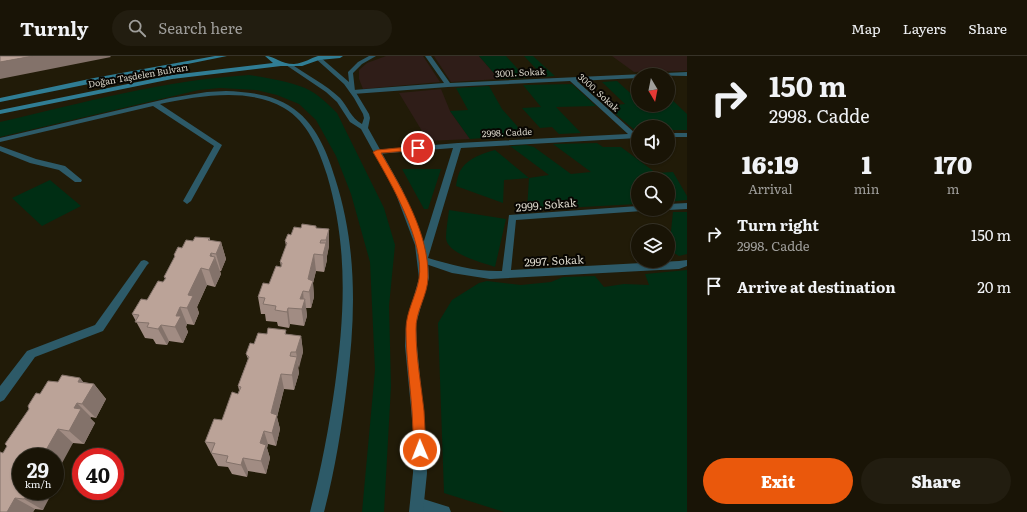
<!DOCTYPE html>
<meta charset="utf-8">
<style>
:root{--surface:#191406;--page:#221d10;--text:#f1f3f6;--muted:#9f9e9b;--line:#373328;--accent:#ea580c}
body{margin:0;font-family:Literata,serif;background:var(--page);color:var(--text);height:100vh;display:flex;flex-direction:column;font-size:15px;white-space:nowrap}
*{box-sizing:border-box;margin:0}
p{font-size:13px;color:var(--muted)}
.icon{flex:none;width:22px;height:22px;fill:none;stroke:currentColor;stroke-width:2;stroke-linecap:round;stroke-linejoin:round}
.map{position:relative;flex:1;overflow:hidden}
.sheet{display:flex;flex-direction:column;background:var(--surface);width:340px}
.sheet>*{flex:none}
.top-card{background:#191406;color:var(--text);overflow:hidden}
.needle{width:26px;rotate:170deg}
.controls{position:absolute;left:631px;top:12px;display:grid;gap:8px}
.controls a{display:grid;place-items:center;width:44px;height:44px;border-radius:50%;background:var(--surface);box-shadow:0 1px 3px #0004,0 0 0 1px var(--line);font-size:20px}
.speed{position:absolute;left:12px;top:392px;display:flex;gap:8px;font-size:20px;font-weight:700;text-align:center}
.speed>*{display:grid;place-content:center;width:52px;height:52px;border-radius:50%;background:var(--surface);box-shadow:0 1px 3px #0004,0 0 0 1px var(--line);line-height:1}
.speed small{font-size:10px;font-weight:400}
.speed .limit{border:6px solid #d22;background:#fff;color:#111}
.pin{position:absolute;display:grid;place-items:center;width:34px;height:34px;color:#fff;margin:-17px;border:2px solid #fff;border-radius:50%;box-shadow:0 1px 4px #0007}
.me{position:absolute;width:44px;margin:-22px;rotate:359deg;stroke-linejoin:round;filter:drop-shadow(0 0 3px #0008)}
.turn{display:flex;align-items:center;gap:14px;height:84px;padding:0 16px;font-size:18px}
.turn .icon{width:52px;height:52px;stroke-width:2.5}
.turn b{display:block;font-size:28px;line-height:34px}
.eta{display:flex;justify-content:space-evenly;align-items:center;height:68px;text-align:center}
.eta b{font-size:24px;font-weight:800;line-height:28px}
.action{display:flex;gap:8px;margin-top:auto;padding:8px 16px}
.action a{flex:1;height:46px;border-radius:24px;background:var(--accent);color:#fff;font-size:16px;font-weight:800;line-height:46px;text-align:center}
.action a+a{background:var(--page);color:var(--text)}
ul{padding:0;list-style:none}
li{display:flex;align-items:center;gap:12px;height:52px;padding:0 16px}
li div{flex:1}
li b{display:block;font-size:15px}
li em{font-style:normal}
header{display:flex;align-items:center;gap:24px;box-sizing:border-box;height:56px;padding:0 20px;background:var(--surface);border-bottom:1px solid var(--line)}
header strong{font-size:19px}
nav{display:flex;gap:22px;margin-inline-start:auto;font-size:14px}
.search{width:280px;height:36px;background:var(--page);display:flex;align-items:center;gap:10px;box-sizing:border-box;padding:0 14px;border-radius:22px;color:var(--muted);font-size:15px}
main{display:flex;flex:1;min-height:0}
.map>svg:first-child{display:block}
</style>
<header>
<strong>Turnly</strong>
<div class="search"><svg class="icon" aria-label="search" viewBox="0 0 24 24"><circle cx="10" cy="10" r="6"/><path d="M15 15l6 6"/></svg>Search here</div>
<nav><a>Map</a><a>Layers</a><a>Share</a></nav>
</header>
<main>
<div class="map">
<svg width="687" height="456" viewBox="0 0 687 456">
<rect width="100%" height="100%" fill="#211b08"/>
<path fill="#2f1d18" d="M386,0H423L440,26L363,33L359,23V14L367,7Z
M434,0H479L499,23L451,26Z
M612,0H687V15L634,16Z
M441,33L450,55L470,83L428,85L399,37Z"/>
<path fill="#002e14" d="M479,0H506L526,22L499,23Z
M524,0H533L555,20L544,21Z
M249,19C268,22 287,25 305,32C317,37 328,48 337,57L384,152L395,189L389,250L391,330L384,456H362L375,314L370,206L351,138L336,100L316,64L299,48L277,39L256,34L220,32L199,34L0,81V66C82,47 165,24 249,19Z
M617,25L638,44V49H668V40L687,58V74H668V71H638V75H636L606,50L625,48L602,26Z
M572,28L596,50L556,51L581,77L559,78L552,71L540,72L522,52L541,51L523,29Z
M489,30L502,53L525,79L470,83L450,55L468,54L456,32Z
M597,87L603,91H621L656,117L673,116L687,140V144L668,146V123H638V148L527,154L529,122L504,124L503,147L456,130C457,124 458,117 462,112C469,102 483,97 495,94L529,122L549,119L510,90L526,89L534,91L571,118L591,116L553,88Z
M402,113H441L428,153H424Z
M50,124L81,150L42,170L12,142Z
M449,154L506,163L495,211C481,206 447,198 446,182C446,173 448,163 449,154Z
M673,156H687V198L679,200L669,194Z
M687,214V456H504L444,437L438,267L452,244L479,227L487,225L521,229L551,226L563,221L595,220L604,231L624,228L649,229L645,218Z"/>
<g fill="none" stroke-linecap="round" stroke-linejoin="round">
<path fill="#2d5a68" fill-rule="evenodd" d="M0,90L36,103L65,110L82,124L81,126H75L59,114L30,107L0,95Z"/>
<path fill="#2d5a68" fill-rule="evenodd" d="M425,0H431L450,27L687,16V20L638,19V22L577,25L636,78H638V82L461,92L428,202C452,209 477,216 502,215L509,159L638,150V153H643L642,155L516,164L511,214L679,205L687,204V210L679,213L490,223L452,217L420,206L418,204L453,92L377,98H374V94L458,87L628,78L570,25L448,31L353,38L350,36L353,34L444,27Z
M226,35C251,36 279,39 299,57C318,73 328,99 335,122C357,190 356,258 347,328C342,371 335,414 324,456H310C321,414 329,372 335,329C345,256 348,190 327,119C319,94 308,66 284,52C248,31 199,40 160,48L222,89L191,145L187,148L183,145L214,90L153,50L0,86V82L170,42L207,36Z
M668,77H687V81H668Z
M687,147V153L668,154L665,153H668V148Z
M144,204L147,205L149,207L147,209L103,275L35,301L4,344L0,346V330L27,295L95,269L141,205Z
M417,441L449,451L451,456H420L412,453L410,448L412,443Z"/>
<path fill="#2d5a68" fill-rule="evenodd" d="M369,0H376L362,8L353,17L355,35L369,58L370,62L368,72L402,133L425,189L428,204L429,222L416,268L417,290L426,383L427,417L423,456H409L413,417L414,383L405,290L406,268L419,222L415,189L394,133L361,73L350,66L337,46L326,36L286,9L291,8C307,19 325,28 340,42C348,51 351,62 362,68L364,62L363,58L354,42L344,28L315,2L320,1L349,26L348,16L358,6Z"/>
<path fill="#307d94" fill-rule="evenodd" d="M215,0H227L0,46V42L94,22Z
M265,0C275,0 280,8 294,8C305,7 310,2 318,0C325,0 335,0 343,0L340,2L319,4L302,10H281L172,23L0,58V54L172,19L273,7Z"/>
</g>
<path fill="#a18c83" d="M301,172H316L329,173V190L327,200V204L324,216L316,215L313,227L314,241L311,252H306L307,260L304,270L290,268L289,272L278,270L277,266L266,265L265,258H261L258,241L269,228L281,211L280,206L286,190L285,185L291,179Z
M210,182V185L221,186L226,203L221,215H220L221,218L215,231L207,229L197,251L199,257L194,269L187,268L186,271L188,276L183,287L169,285L167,289L156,288L153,283L145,282L132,258L147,244L163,226L165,223L164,221L175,201L174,199L182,192L193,185Z
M286,274V278L301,280L303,296L298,312L299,317L294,334L284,333L277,361L280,373L276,390L268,388L267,392L270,402L266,418L248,415L247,421L232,418L228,411L218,410L205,386L222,364L238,338L239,334L238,330L248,303L246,298L254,288L267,278Z
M80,322L83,326L94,328L106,343L96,362L91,361L90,362L95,367L84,388L73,387L55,401L43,454L35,453L33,456H0L3,397L40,338L58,326Z"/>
<path fill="#83726a" d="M33,0H110L111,1L0,23V6Z
M329,173V190L327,200V204L324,216L323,199L326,188V184Z
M221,186L226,203L221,215L216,198Z
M211,197L214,205L215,201L221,218L215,231L209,214L210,200Z
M314,198L316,215L313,227L314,241L311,252L308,223Z
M201,212L207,229L197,251L199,257L194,269L187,252L188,239Z
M303,235L304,247L305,243L307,260L304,270L300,243Z
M180,251L187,268L186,271L188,276L183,287L175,271L176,260Z
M288,252L290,268L289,272L287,256Z
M161,269L169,285L167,289L158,273Z
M301,280L303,296L299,312L296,296Z
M297,301L299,317L294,334L292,319Z
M281,318L284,333L277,361L280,373L276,390L272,377L271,357Z
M80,322L90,334L94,328L106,343L96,362L82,348L78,326Z
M77,347L91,361L90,362L95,367L84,388L69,375L74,352Z
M58,373L73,387L55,420V401H42Z
M264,375L268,388L267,392L270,402L266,418L261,405L260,387Z
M243,402L248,415L247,421L241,409Z
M29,435H53L43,454L24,443Z
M15,442L35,453L33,456H7Z"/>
<path fill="#bba398" stroke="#83726a" d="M0,0H33L0,6Z
M302,168L316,170V172L329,173L326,184H321L320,187H326L323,199L314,198L308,223L313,225L309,236L303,235L300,243H305L302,253L288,252L287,256L275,254L276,250L263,248L265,242L258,241L263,227L269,228L276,210L281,211L282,207L280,206L287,187L285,185L288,178L291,179L294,171L301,172Z
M195,181L210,182L208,184L221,186L216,198L211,197L210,200L215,201L209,214L201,212L188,239L193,240L187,252L180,251L176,260H181L175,271L161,269L158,273L147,271L149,267L135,266L139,259L132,258L141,243L147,244L158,225L163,226L166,222L164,221L175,200L174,199L178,191L182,192L186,184L193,185Z
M268,272L286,274L285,278L301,280L296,296H291L290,300L297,301L292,319L281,318L271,357L277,359L272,377L264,375L260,387L266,389L261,405L243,402L241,409L226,406L228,400L211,397L215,387L205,386L214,363L222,364L232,336L238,338L241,331L238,330L249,301L246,298L250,287L254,288L258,277L267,278Z
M62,319L80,322L78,326L94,328L82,348L77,347L74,352L81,353L69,375L58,373L42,401H21V435H29L24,443L15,442L7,456H0V396L3,397L7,390L5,388L29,353L28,350L36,337L40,338L48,325L58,326Z"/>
<path fill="#ea580c" stroke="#983908" d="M418,90L420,91V94L381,97C402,133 429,178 428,221C428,239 415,256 416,274C416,301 421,328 424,355C425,368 425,381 426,394L424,399L420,400L416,399L414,394C413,381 413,368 412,355C410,327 406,300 406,273C406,256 416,240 419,223C425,186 391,127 373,96L377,94Z"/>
<g text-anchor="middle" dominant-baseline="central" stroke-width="4" stroke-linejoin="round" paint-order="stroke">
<g font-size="9" fill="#d9d5c9" stroke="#080602">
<text transform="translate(520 16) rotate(-3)">3001. Sokak</text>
<text transform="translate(138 19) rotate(-10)">Doğan Taşdelen Bulvarı</text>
<text transform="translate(599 36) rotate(42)">3000. Sokak</text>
<text transform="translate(507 76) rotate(-3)">2998. Cadde</text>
</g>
<g font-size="11" fill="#d9d5c9" stroke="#080602">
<text transform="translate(546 148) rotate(-5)">2999. Sokak</text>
<text transform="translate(554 204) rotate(-3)">2997. Sokak</text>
</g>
</g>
</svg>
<div class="controls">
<a><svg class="needle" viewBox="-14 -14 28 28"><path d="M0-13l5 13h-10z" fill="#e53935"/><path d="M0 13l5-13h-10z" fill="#9f9e9b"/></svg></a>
<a><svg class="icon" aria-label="sound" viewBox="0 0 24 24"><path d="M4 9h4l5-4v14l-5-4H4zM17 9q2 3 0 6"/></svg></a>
<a><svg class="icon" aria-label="search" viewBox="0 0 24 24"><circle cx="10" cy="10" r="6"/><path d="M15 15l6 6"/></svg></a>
<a><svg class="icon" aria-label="layers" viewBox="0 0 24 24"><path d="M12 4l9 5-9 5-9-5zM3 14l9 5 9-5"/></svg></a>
</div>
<div class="speed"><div>29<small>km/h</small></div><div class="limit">40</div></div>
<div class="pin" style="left:418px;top:92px;background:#d93025"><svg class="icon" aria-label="arrive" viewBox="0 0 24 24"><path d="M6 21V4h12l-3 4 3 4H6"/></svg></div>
<svg class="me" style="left:420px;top:394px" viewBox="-20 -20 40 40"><circle r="17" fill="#ea580c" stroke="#fff" stroke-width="3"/><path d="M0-11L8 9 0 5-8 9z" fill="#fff"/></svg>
</div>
<section class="sheet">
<div class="top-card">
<div class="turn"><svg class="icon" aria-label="right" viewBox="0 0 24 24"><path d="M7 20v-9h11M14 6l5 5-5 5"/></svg><div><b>150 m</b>2998. Cadde</div></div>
</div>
<div class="eta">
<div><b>16:19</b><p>Arrival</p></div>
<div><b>1</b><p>min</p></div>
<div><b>170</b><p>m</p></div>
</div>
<ul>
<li><svg class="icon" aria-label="right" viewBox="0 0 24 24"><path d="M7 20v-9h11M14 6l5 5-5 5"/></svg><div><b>Turn right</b><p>2998. Cadde</p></div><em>150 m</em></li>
<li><svg class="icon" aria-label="arrive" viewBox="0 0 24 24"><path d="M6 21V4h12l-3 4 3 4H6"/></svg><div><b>Arrive at destination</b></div><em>20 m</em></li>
</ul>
<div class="action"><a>Exit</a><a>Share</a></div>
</section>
</main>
